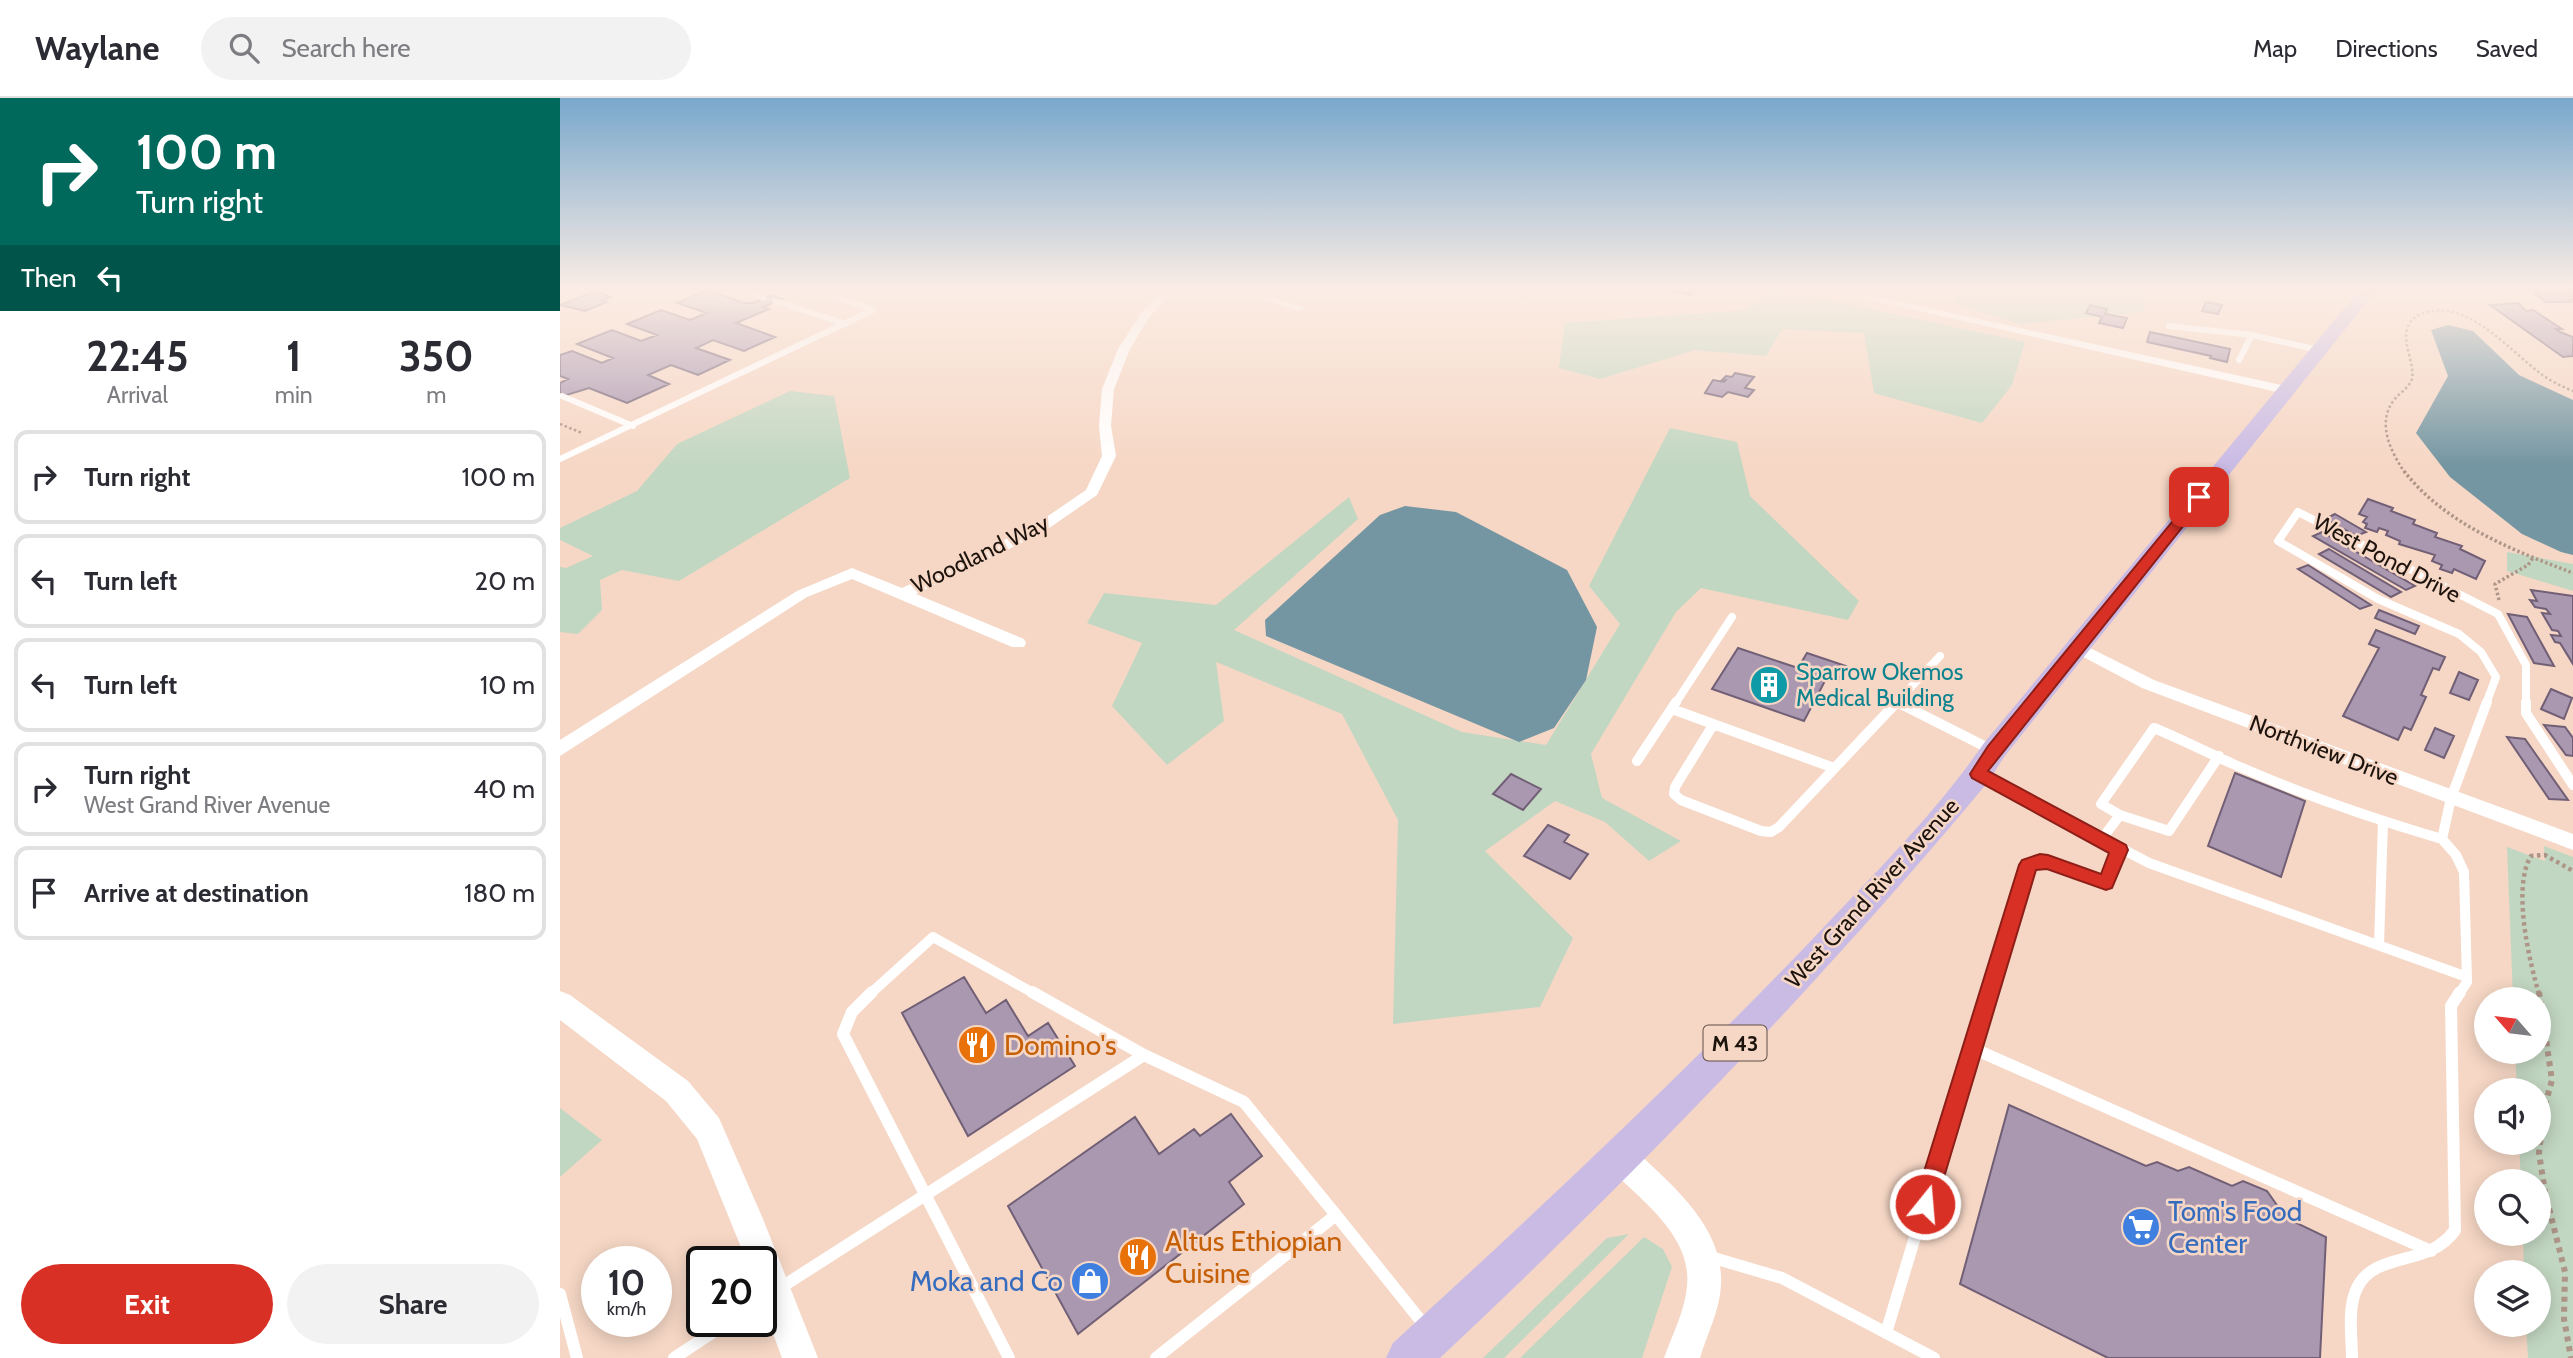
<!DOCTYPE html>
<style>
:root{--surface:#fff;--page:#f2f2f3;--text:#2b2b33;--muted:#7c7c81;--line:#e1e1e2;--accent:#d93025}
body{margin:0;font-family:Cabin,sans-serif;background:var(--page);color:var(--text);height:100vh;display:flex;flex-direction:column;font-size:26px;white-space:nowrap}
*{box-sizing:border-box;margin:0}
p{font-size:23px;color:var(--muted)}
.icon{flex:none;width:38px;height:38px;fill:none;stroke:currentColor;stroke-width:2;stroke-linecap:round;stroke-linejoin:round}
.map{position:relative;flex:1;overflow:hidden}
.drawer{display:flex;flex-direction:column;background:var(--surface);width:560px}
.drawer>*{flex:none}
.guide{background:#00695c;color:#fff;overflow:hidden}
.needle{width:46px;rotate:298deg}
.fabs{position:absolute;left:1914px;top:889px;display:grid;gap:14px}
.fabs a{display:grid;place-items:center;width:77px;height:77px;border-radius:50%;background:var(--surface);box-shadow:0 4px 18px #0003;font-size:35px}
.speed{position:absolute;left:21px;top:1148px;display:flex;gap:14px;font-size:35px;font-weight:700;text-align:center}
.speed>*{display:grid;place-content:center;width:91px;height:91px;border-radius:50%;background:var(--surface);box-shadow:0 4px 18px #0003;line-height:1}
.speed small{font-size:18px;font-weight:400}
.speed .limit{border:4px solid #111;border-radius:10px;background:#fff;color:#111}
.pin{position:absolute;display:grid;place-items:center;width:60px;height:60px;color:#fff;margin:-30px;border-radius:14px;box-shadow:0 4px 10px #0006}
.me{position:absolute;width:77px;margin:-38px;rotate:17deg;stroke-linejoin:round;filter:drop-shadow(0 0 5px #0008)}
.turn{display:flex;align-items:center;gap:24px;height:147px;padding:0 21px;font-size:32px}
.turn .icon{width:91px;height:91px;stroke-width:2.5}
.turn b{display:block;font-size:49px;line-height:60px}
.then{display:flex;align-items:center;height:66px;padding:0 21px;background:#0003;gap:14px;font-size:26px}
.eta{display:flex;justify-content:space-evenly;align-items:center;height:119px;text-align:center}
.eta b{font-size:42px;font-weight:700;line-height:49px}
.primary-button{display:flex;gap:14px;margin-top:auto;padding:14px 21px}
.primary-button a{flex:1;height:80px;border-radius:42px;background:var(--accent);color:#fff;font-size:28px;font-weight:700;line-height:80px;text-align:center}
.primary-button a+a{background:var(--page);color:var(--text)}
ul{padding:0;list-style:none}
li{display:flex;align-items:center;gap:21px;height:94px;margin:0 14px 10px;padding:0 7px;border:4px solid var(--line);border-radius:14px}
li div{flex:1}
li b{display:block;font-size:26px}
li em{font-style:normal}
header{display:flex;align-items:center;gap:42px;box-sizing:border-box;height:98px;padding:0 35px;background:var(--surface);border-bottom:2px solid var(--line)}
header strong{font-size:33px}
nav{display:flex;gap:38px;margin-inline-start:auto;font-size:24px}
.search{width:490px;height:63px;background:var(--page);display:flex;align-items:center;gap:18px;box-sizing:border-box;padding:0 24px;border-radius:38px;color:var(--muted);font-size:26px}
main{display:flex;flex:1;min-height:0}
.map>svg:first-child{display:block}
</style>
<header>
<strong>Waylane</strong>
<div class="search"><svg class="icon" aria-label="search" viewBox="0 0 24 24"><circle cx="10" cy="10" r="6"/><path d="M15 15l6 6"/></svg>Search here</div>
<nav><a>Map</a><a>Directions</a><a>Saved</a></nav>
</header>
<main>
<section class="drawer">
<div class="guide">
<div class="turn"><svg class="icon" aria-label="right" viewBox="0 0 24 24"><path d="M7 20v-9h11M14 6l5 5-5 5"/></svg><div><b>100 m</b>Turn right</div></div>
<div class="then">Then<svg class="icon" aria-label="left" viewBox="0 0 24 24"><path d="M17 20v-9H6M10 6l-5 5 5 5"/></svg></div>
</div>
<div class="eta">
<div><b>22:45</b><p>Arrival</p></div>
<div><b>1</b><p>min</p></div>
<div><b>350</b><p>m</p></div>
</div>
<ul>
<li><svg class="icon" aria-label="right" viewBox="0 0 24 24"><path d="M7 20v-9h11M14 6l5 5-5 5"/></svg><div><b>Turn right</b></div><em>100 m</em></li>
<li><svg class="icon" aria-label="left" viewBox="0 0 24 24"><path d="M17 20v-9H6M10 6l-5 5 5 5"/></svg><div><b>Turn left</b></div><em>20 m</em></li>
<li><svg class="icon" aria-label="left" viewBox="0 0 24 24"><path d="M17 20v-9H6M10 6l-5 5 5 5"/></svg><div><b>Turn left</b></div><em>10 m</em></li>
<li><svg class="icon" aria-label="right" viewBox="0 0 24 24"><path d="M7 20v-9h11M14 6l5 5-5 5"/></svg><div><b>Turn right</b><p>West Grand River Avenue</p></div><em>40 m</em></li>
<li><svg class="icon" aria-label="arrive" viewBox="0 0 24 24"><path d="M6 21V4h12l-3 4 3 4H6"/></svg><div><b>Arrive at destination</b></div><em>180 m</em></li>
</ul>
<div class="primary-button"><a>Exit</a><a>Share</a></div>
</section>
<div class="map">
<svg width="2013" height="1260" viewBox="0 0 2013 1260">
<rect width="100%" height="100%" fill="#f6d7c5"/>
<path fill="#c2d7c2" d="M932,190H1047L1042,194H927Z
M1211,190L1465,244L1452,287L1422,325L1314,295L1304,235L1222,231L1206,258L1135,252L1040,281L999,270L1005,225L1187,212Z
M1399,190H1590L1583,214L1459,226L1395,205Z
M230,293L274,298L290,380L119,483L62,472L40,482L42,512L18,536L0,534V469L6,470L33,458L0,442V430L77,393L117,346Z
M1110,330L1177,344L1190,398L1299,503L1288,522L1141,490L1116,514L1031,656L1042,700L1121,743L1089,763L1045,724L995,703L925,753L1013,840L980,909L833,926L838,722L782,616L656,564L664,623L607,667L552,608L582,545L527,525L544,495L656,507L789,399L798,421L674,532L902,634L986,647L1060,526L1029,488Z
M1947,454L2013,466V493L1947,473Z
M1984,748L2013,759V1260H1968L1966,1227H1979V1174H1964L1963,1136H1979V1083H1961L1959,1045H1979V992H1957L1955,954H1979V901H1953L1947,749L1985,763Z
M0,1010L42,1042L0,1079Z
M1069,1136L944,1260H923L1047,1140Z
M1084,1139L1103,1151L1112,1169L1082,1260H960Z"/>
<path fill="#7496a2" d="M1888,227L1913,233L1959,277L2013,302V457L2001,454L1962,436L1890,379L1856,335L1888,278L1871,232Z
M845,408L896,414L1007,472L1037,529L1026,582L994,630L959,644L706,538L705,522L820,417Z"/>
<path fill="#aa97b0" stroke="#715f76" stroke-width="2" d="M1103,190H1138L1131,197Z
M1973,190H2007L2012,194H2006L2013,196V202H2008L2011,204H1986L1975,196H1981Z
M147,192L184,205H193L211,197L222,201L203,209L209,211L176,225L215,239L184,253L153,242L136,250L170,262L138,277L111,267L88,277L109,286L67,305L29,290L0,299V285L8,281L0,278V257L12,253L42,265L53,260L17,246L52,232L81,243L97,237L67,226L101,212L130,222L147,215L117,205Z
M35,193L51,199L43,202L47,204L25,213L0,207Z
M1646,204L1662,207L1658,216L1642,213Z
M1958,205L1966,213L1973,212L2002,231H1996L2000,234L2013,239V258L2003,259L1930,207Z
M1530,207L1547,211L1545,216L1567,220L1563,230L1539,225L1542,219L1526,215Z
M1590,234L1670,251L1667,264L1650,260L1651,258L1587,244Z
M1175,275L1194,279L1185,290L1194,292L1188,299L1168,294L1162,299L1145,295L1153,282L1164,284L1166,282H1162L1166,278L1172,279Z
M1808,401L1833,410L1831,413L1855,422L1853,426L1877,435L1875,439L1902,448L1900,451L1925,463L1916,481L1894,471L1892,475L1880,471L1882,467L1872,463L1875,457L1839,446L1840,443L1826,437L1828,433L1819,430L1817,434L1805,430L1807,426L1803,424L1807,419L1799,416Z
M1775,416L1806,434L1796,438L1765,421Z
M1762,434L1855,488L1846,492L1753,438Z
M1769,451L1841,494L1831,499L1759,456Z
M1748,467L1811,507L1800,511L1738,471Z
M1971,492L2013,498V566L2000,545L1995,544L1991,537L2001,538L1998,533L1992,532L1982,515L1990,516L1986,511L1975,509L1970,502L1977,503Z
M1819,512L1859,528L1855,536L1815,520Z
M1948,516L1967,519L1994,568L1974,565Z
M1816,532L1885,559L1879,572L1873,570L1861,597L1866,599L1851,632L1844,629L1838,642L1783,618L1819,550L1809,546Z
M1178,550L1238,570L1247,555L1286,568L1278,583L1267,579L1244,623L1152,591Z
M1899,574L1918,582L1909,602L1890,595Z
M1991,591L2012,600L2004,621L1981,611Z
M1984,627L2005,629L2013,640V658L2006,657Z
M1875,630L1894,638L1884,660L1865,652Z
M1947,639L1965,641L2008,702L1989,701Z
M1675,675L1745,703L1721,779L1648,748Z
M951,676L981,691L963,712L933,696Z
M988,727L1009,737L1004,744L1028,756L1010,781L964,758Z
M404,879L426,915L446,902L468,938L488,925L515,968L408,1038L342,915Z
M1449,1007L1586,1068L1597,1064L1618,1073L1629,1069L1672,1088L1683,1083L1707,1093L1726,1120L1766,1139L1760,1260H1548L1400,1186Z
M671,1016L702,1058L669,1084L684,1106L518,1236L448,1108L575,1019L599,1056L634,1031L640,1038Z"/>
<g fill="none" stroke-linecap="round" stroke-linejoin="round">
<path stroke="#ad9587" stroke-width="2.5" stroke-dasharray="2.5 2.5" stroke-linecap="butt" d="M0,326L22,335
M1845,375C1831,354 1816,325 1834,302C1840,294 1848,291 1852,281C1855,264 1841,245 1848,228C1851,221 1857,217 1864,215C1907,200 1950,253 1980,275C1990,283 2001,288 2013,293"/>
<path stroke="#ad9587" stroke-width="3.5" stroke-dasharray="2.5 2.5" stroke-linecap="butt" d="M1844,373C1885,426 1952,452 2013,475
M1939,502L1935,486L1968,467L1973,460"/>
<path stroke="#ad9587" stroke-width="4.5" stroke-dasharray="3.5 3.5" stroke-linecap="butt" d="M1979,896C1969,862 1952,789 1971,758L1985,757L2013,773"/>
<path stroke="#ad9587" stroke-width="6" stroke-dasharray="5 5" stroke-linecap="butt" d="M1979,894L1992,982L1984,1011L1979,1055L1985,1094L2005,1174L2004,1221L2011,1260"/>
<path stroke="#fff" stroke-width="6" d="M174,190L204,200
M215,203L286,226
M1609,228L1692,237L1759,252
M1679,262L1692,237
M2,298L73,328
M0,361L313,212L252,190"/>
<path stroke="#fff" stroke-width="8" d="M1337,604L1340,606
M1115,606L1172,519
M1335,606L1380,558
M1926,606L1936,579L1921,554L1899,536L1818,501L1718,443L1738,414L1938,516L1966,567V606"/>
<path stroke="#fff" stroke-width="10" d="M1337,604L1432,652
M1966,604V615L2013,687
M1112,611L1274,670
M1153,627L1115,689L1114,696L1121,702L1201,733L1211,734L1219,729L1337,604
M1077,663L1116,604
M1420,676L1589,765L1907,879
M1560,717L1609,733L1659,658
M1541,742L1560,717L1541,706L1594,630C1621,641 1646,654 1673,666C1741,696 1811,720 1882,741
M1819,847L1823,723
M310,896L373,839L475,896
M1429,896L1468,767L1480,763L1488,764L1546,785L1560,752
M1899,896L1907,884L1904,774L1896,757L1882,741L1891,700L1927,604"/>
<path stroke="#fff" stroke-width="12" d="M312,894L292,914L283,936L449,1260
M472,894L584,957L684,1004L776,1117
M1412,950L1871,1153
M1147,1158L1222,1180L1374,1260
M220,1190L584,957
M0,1196L17,1260
M1326,1235L1429,894
M114,1260L170,1223
M596,1260L776,1117L865,1228
M1792,1260C1792,1238 1787,1211 1797,1190C1815,1152 1869,1170 1895,1132L1891,908L1900,894"/>
<path fill="#fff" fill-rule="evenodd" d="M605,190H616L590,218L570,251L554,291L551,328L556,358L537,397L482,435L356,496L464,541L466,545L464,549H452L292,481L247,499L0,658V642L237,493L292,470L342,490L472,429L526,392L542,358L539,328L542,291L558,251L582,214Z
M666,190H684L746,210L740,213Z
M1257,190H1278L1726,288L1732,292L1726,296Z
M1518,544L1594,582L2013,736V752L1582,590L1512,553L1510,549Z"/>
<path fill="#fff" fill-rule="evenodd" d="M0,893L10,897L128,983L159,1020L203,1121L258,1260H222L201,1203V1164H187L137,1041L106,1003L0,922Z
M1061,1045L1072,1049C1110,1086 1164,1127 1161,1187C1160,1212 1147,1236 1140,1260H1104C1112,1237 1125,1213 1127,1188C1132,1138 1082,1103 1050,1071L1045,1060L1050,1049Z"/>
<path fill="#cabbe5" fill-rule="evenodd" d="M1801,190H1818L1444,659L1428,684C1258,888 1074,1078 880,1260H826L833,1245C974,1116 1113,986 1246,848C1307,783 1374,718 1424,645Z"/>
</g>
<linearGradient id="sky" x2="0" y2="1"><stop stop-color="#79a8cc"/><stop offset="0.52" stop-color="#fbede5"/><stop offset="1" stop-color="#fbede5" stop-opacity="0"/></linearGradient>
<rect width="2013" height="367" fill="url(#sky)"/>
<path fill="#d93025" stroke="#8d1f18" stroke-width="2" d="M1639,395L1644,396V402L1428,673L1566,747L1568,752L1552,790L1546,792L1487,771L1476,772L1376,1106L1373,1114L1365,1117L1357,1114L1354,1106L1459,767L1462,762L1480,756L1488,757L1541,776L1549,755L1412,680L1410,676L1428,648L1635,396Z"/>
<defs>
<symbol id="building-disc" viewBox="-11 -11 22 22"><circle r="9.5" fill="#0f9aa8" stroke="#f6d7c5"/><path d="M-4-6H4V6H1V3H-1V6H-4ZM-2.5-4.3h1.7v1.8h-1.7ZM.8-4.3h1.7v1.8H.8ZM-2.5-1h1.7V.8h-1.7ZM.8-1h1.7V.8H.8Z" fill="#fff"/></symbol>
<symbol id="restaurant-disc" viewBox="-11 -11 22 22"><circle r="9.5" fill="#e8710a" stroke="#f6d7c5"/><path d="M-5-6h1v4h1v-4h1v4h1v-4h1v5L-1.5 .5V6h-2V.5L-5-1ZM5-6V6H3V1.5H1.5Q1.5-4 5-6Z" fill="#fff"/></symbol>
<symbol id="supermarket-disc" viewBox="-11 -11 22 22"><circle r="9.5" fill="#3f7fe0" stroke="#f6d7c5"/><path d="M-6-5.5h2.5l.6 2H6L4.5 2H-2.5L-4.4-4H-6ZM-1.5 3.2a1.3 1.3 0 1 0 .1 0ZM3 3.2a1.3 1.3 0 1 0 .1 0Z" fill="#fff"/></symbol>
<symbol id="shop-disc" viewBox="-11 -11 22 22"><circle r="9.5" fill="#3f7fe0" stroke="#f6d7c5"/><path d="M-5-2.5h2.3a2.7 3.5 0 0 1 5.4 0H5L5.5 6h-11ZM-1.5-2.5h3a1.5 2.3 0 0 0-3 0Z" fill="#fff"/></symbol>
</defs>
<g fill-rule="evenodd">
<use href="#building-disc" x="1187" y="565" width="44" height="44"/>
<use href="#restaurant-disc" x="395" y="925" width="44" height="44"/>
<use href="#supermarket-disc" x="1559" y="1107" width="44" height="44"/>
<use href="#restaurant-disc" x="556" y="1137" width="44" height="44"/>
<use href="#shop-disc" x="508" y="1161" width="44" height="44"/>
</g>
<g text-anchor="middle" dominant-baseline="central" stroke-width="5" stroke-linejoin="round" paint-order="stroke">
<rect fill="#f6d7c5" stroke="#5e4e44" stroke-width="2" x="1143.5" y="927.5" width="63" height="35" rx="5"/>
<g font-size="21" font-weight="bold" fill="#1d130d">
<text x="1175" y="945">M 43</text>
</g>
<g font-size="23" fill="#1d130d" stroke="#f6d7c5">
<text transform="translate(420 456) rotate(-26)">Woodland Way</text>
<text transform="translate(1827 460) rotate(28)">West Pond Drive</text>
<text transform="translate(1764 652) rotate(21)">Northview Drive</text>
<text transform="translate(1312 795) rotate(-48)">West Grand River Avenue</text>
</g>
<g font-size="23" fill="#0d838f" stroke="#f6d7c5" text-anchor="start">
<text x="1236" y="574">Sparrow Okemos<tspan x="1236" dy="26">Medical Building</tspan></text>
</g>
<g font-size="28" fill="#c56008" stroke="#f6d7c5" text-anchor="start">
<text x="444" y="947">Domino's</text>
<text x="605" y="1143">Altus Ethiopian<tspan x="605" dy="32">Cuisine</tspan></text>
</g>
<g font-size="28" fill="#366cbe" stroke="#f6d7c5" text-anchor="start">
<text x="1608" y="1113">Tom's Food<tspan x="1608" dy="32">Center</tspan></text>
<text x="503" y="1183" text-anchor="end">Moka and Co</text>
</g>
</g>
</svg>
<div class="fabs">
<a><svg class="needle" viewBox="-14 -14 28 28"><path d="M0-13l5 13h-10z" fill="#e53935"/><path d="M0 13l5-13h-10z" fill="#7c7c81"/></svg></a>
<a><svg class="icon" aria-label="sound" viewBox="0 0 24 24"><path d="M4 9h4l5-4v14l-5-4H4zM17 9q2 3 0 6"/></svg></a>
<a><svg class="icon" aria-label="search" viewBox="0 0 24 24"><circle cx="10" cy="10" r="6"/><path d="M15 15l6 6"/></svg></a>
<a><svg class="icon" aria-label="layers" viewBox="0 0 24 24"><path d="M12 4l9 5-9 5-9-5zM3 14l9 5 9-5"/></svg></a>
</div>
<div class="speed"><div>10<small>km/h</small></div><div class="limit">20</div></div>
<div class="pin" style="left:1639px;top:399px;background:#d93025"><svg class="icon" aria-label="arrive" viewBox="0 0 24 24"><path d="M6 21V4h12l-3 4 3 4H6"/></svg></div>
<svg class="me" style="left:1365px;top:1106px" viewBox="-20 -20 40 40"><circle r="17" fill="#d93025" stroke="#fff" stroke-width="3"/><path d="M0-11L8 9 0 5-8 9z" fill="#fff"/></svg>
</div>
</main>
